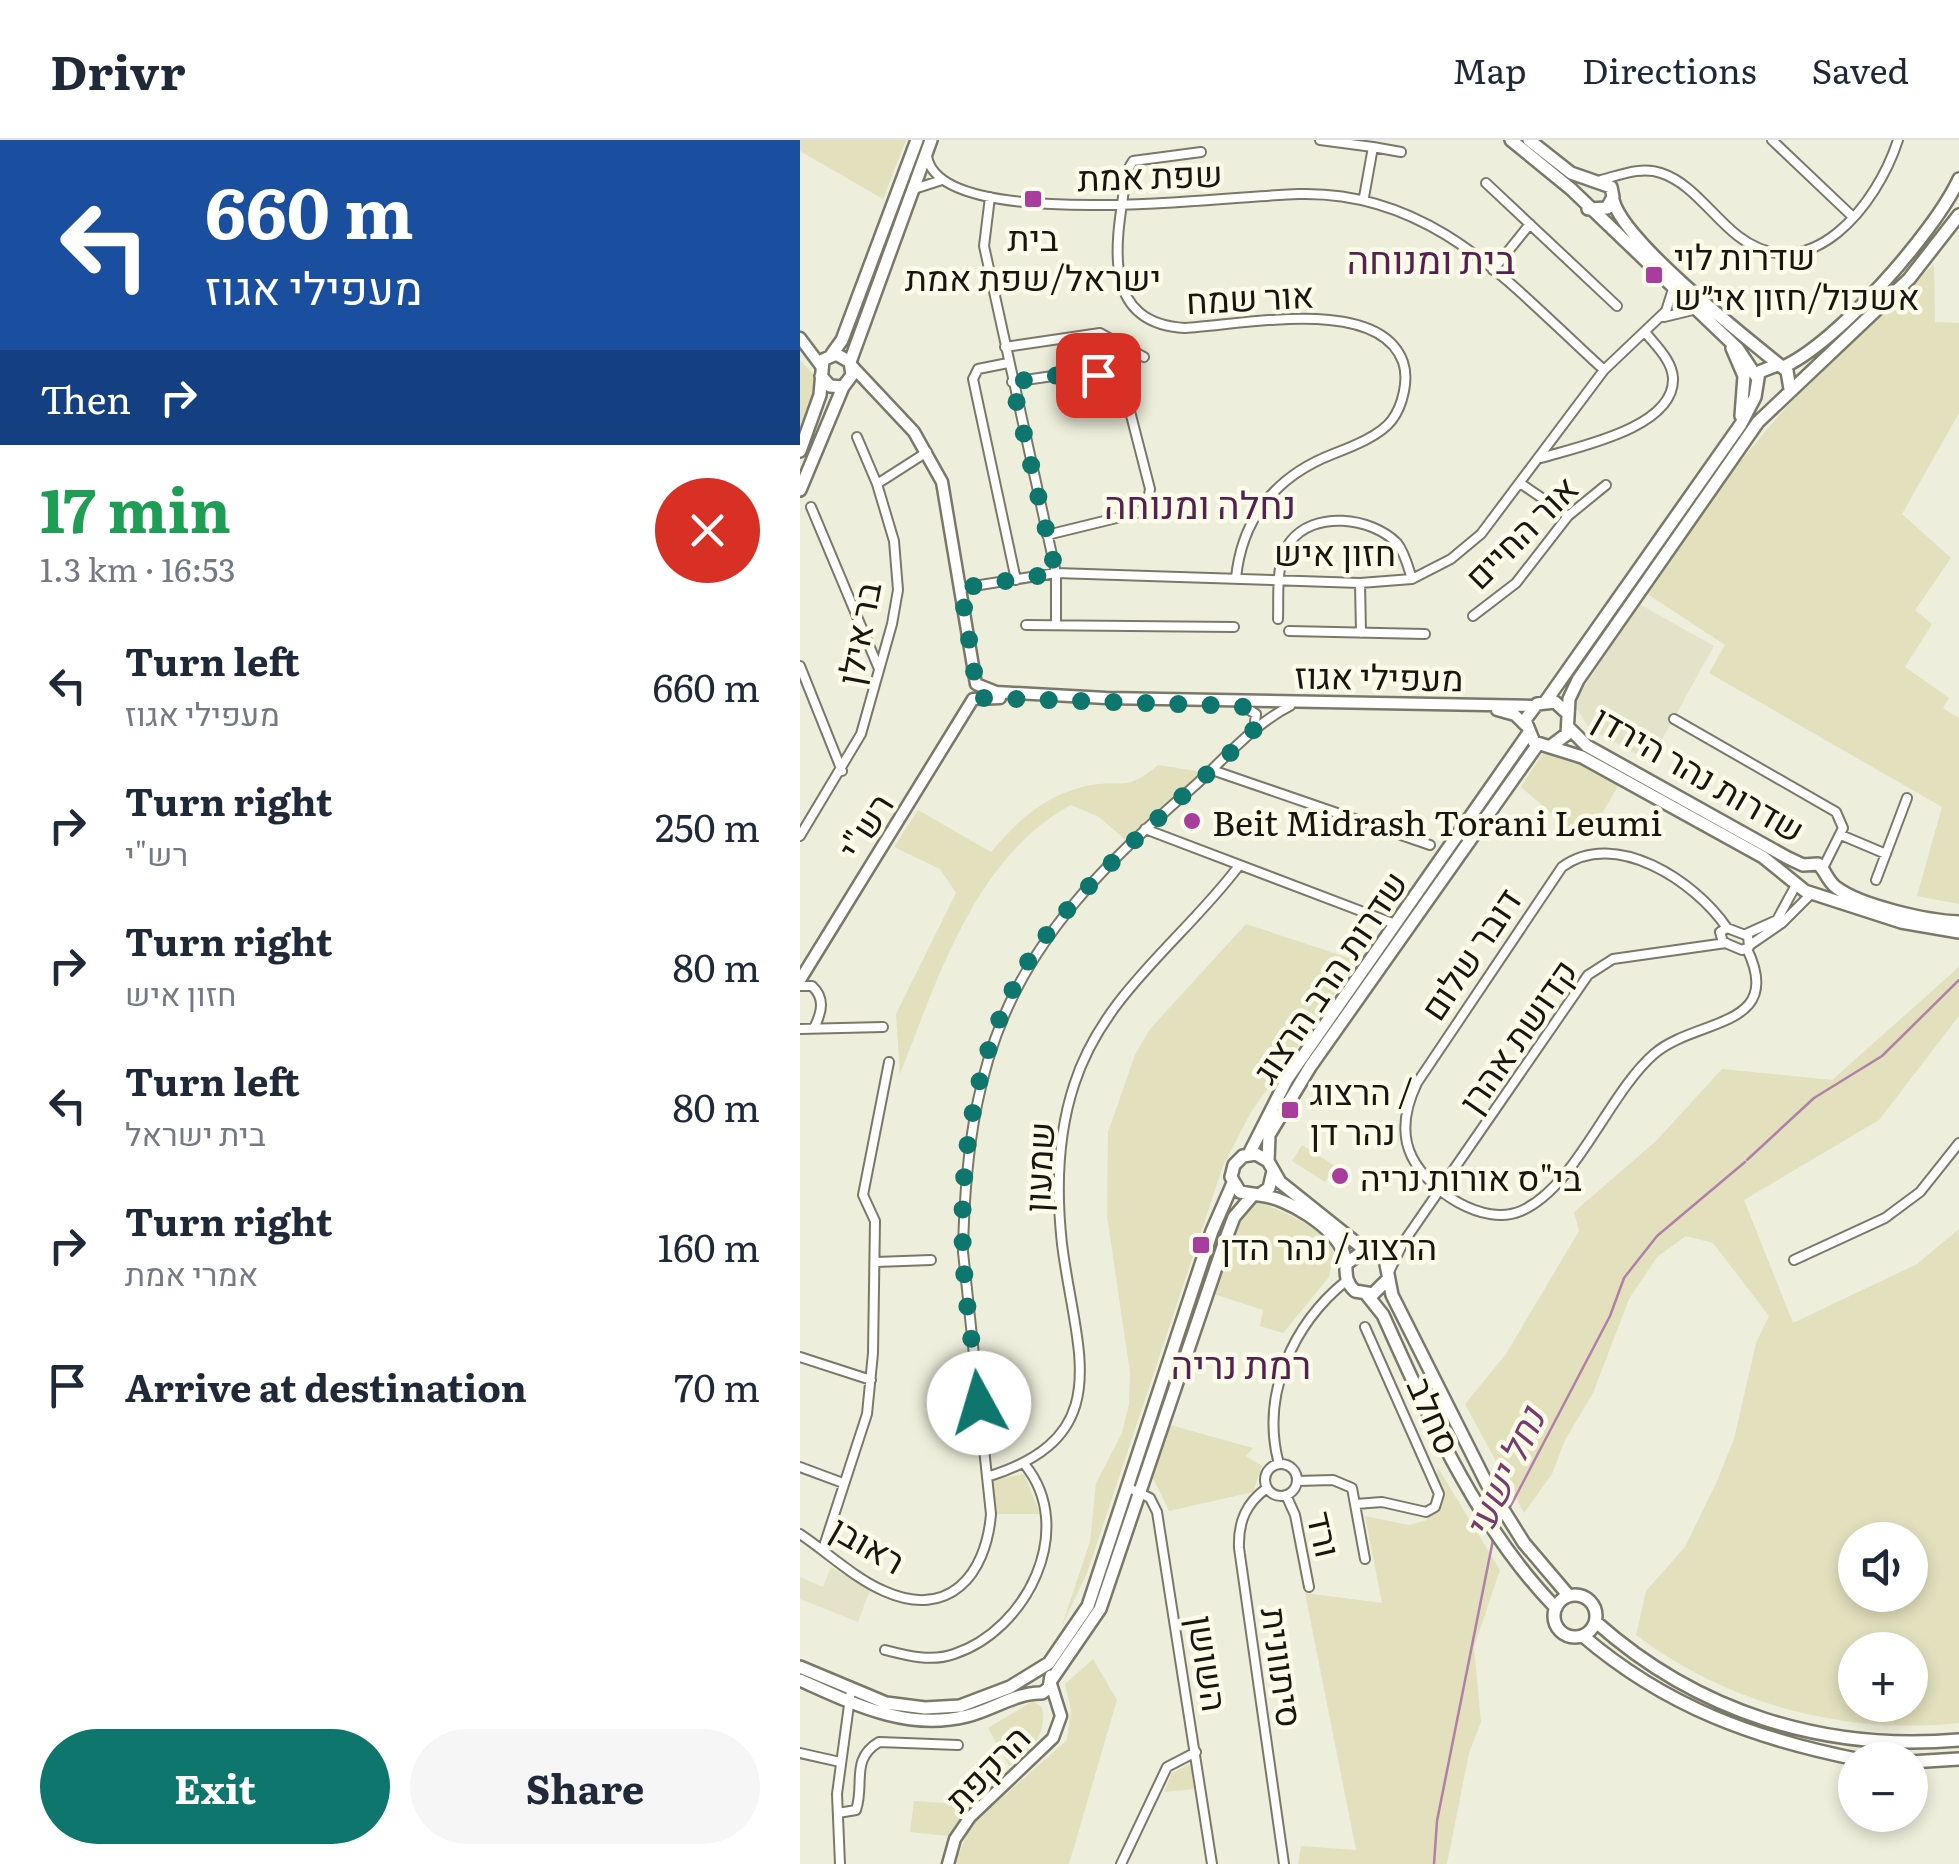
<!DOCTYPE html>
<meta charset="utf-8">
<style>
:root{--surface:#fff;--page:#f6f6f7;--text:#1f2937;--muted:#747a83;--line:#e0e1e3;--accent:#0f766e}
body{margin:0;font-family:Literata,Heebo,serif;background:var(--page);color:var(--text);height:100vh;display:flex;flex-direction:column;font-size:38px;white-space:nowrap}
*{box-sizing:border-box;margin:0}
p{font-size:32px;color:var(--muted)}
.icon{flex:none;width:55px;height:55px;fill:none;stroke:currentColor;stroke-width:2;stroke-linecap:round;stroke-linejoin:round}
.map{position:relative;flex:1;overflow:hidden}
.sheet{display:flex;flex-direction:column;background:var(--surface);width:800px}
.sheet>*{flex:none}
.guide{background:#1a4fa0;color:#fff;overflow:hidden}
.controls{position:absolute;left:1038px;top:1382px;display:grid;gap:20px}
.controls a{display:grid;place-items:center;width:90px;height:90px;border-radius:50%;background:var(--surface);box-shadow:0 5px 15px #0003;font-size:50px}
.pin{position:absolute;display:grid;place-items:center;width:85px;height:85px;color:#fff;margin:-42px;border-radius:20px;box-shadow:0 5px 15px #0006}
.me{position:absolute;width:110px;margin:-55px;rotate:354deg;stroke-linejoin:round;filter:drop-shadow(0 0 8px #0008)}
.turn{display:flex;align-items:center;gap:35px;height:210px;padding:0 40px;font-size:45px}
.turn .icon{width:130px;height:130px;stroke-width:2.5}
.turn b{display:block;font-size:70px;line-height:85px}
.then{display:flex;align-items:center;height:95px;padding:0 40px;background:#0003;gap:20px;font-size:38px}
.round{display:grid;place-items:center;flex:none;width:105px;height:105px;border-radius:52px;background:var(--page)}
.headline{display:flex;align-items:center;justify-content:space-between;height:170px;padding:0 40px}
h1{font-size:60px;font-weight:700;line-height:75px;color:#1e9e55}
.action{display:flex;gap:20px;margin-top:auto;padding:20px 40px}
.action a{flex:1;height:115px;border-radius:60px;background:var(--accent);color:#fff;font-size:40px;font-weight:700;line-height:115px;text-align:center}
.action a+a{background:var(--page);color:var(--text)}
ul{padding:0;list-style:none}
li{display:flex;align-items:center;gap:30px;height:140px;padding:0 40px}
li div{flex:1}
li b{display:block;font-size:38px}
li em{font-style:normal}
header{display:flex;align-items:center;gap:60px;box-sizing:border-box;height:140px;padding:0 50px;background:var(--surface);border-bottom:2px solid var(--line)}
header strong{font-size:48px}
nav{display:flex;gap:55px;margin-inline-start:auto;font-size:35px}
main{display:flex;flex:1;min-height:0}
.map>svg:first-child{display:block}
</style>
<header>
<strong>Drivr</strong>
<nav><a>Map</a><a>Directions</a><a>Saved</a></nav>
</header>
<main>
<section class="sheet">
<div class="guide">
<div class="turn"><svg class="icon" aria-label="left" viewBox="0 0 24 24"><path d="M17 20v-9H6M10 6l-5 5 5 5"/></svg><div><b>660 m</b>מעפילי אגוז</div></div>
<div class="then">Then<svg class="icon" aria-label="right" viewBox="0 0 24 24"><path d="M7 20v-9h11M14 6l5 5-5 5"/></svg></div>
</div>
<div class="headline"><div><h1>17 min</h1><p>1.3 km · 16:53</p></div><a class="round" style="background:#d93025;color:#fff"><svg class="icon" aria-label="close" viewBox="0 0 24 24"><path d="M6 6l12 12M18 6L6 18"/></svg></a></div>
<ul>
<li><svg class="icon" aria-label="left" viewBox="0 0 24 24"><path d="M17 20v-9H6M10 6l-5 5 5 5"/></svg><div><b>Turn left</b><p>מעפילי אגוז</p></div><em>660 m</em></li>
<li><svg class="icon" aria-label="right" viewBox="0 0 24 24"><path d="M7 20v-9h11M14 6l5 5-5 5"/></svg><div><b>Turn right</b><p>רש&quot;י</p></div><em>250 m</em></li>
<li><svg class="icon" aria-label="right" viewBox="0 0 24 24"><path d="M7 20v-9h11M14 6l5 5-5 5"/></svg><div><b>Turn right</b><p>חזון איש</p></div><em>80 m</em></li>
<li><svg class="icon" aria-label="left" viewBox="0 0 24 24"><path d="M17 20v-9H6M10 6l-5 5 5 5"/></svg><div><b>Turn left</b><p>בית ישראל</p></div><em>80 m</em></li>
<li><svg class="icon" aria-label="right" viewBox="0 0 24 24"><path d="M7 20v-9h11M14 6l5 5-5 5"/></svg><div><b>Turn right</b><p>אמרי אמת</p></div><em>160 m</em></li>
<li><svg class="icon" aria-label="arrive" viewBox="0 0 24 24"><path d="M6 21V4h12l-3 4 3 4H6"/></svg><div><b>Arrive at destination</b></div><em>70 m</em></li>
</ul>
<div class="action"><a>Exit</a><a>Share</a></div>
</section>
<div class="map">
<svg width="1159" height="1724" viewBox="0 0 1159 1724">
<rect width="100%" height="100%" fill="#eeeedc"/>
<path fill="#e4e3c9" d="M839,464L914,506L850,621L790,589L776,568L778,556Z
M31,1427L70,1450L58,1482L0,1459V1437L23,1447Z"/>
<path fill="#e2e0bd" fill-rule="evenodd" d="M0,0H106L83,59L0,11Z
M1134,124L1135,182L1159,183V273L1102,374L1151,418L1115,470L1132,484L1105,527L1149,558L1143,568L1159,578V764L1117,756L1142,667L909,533L925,505L846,453L933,330L987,266Z
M0,220L16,237L15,264L0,302Z
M752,610L819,644L792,691L774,693L721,647L743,613Z
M358,625L402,632L330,704L299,677L271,665C175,717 138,838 100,934L96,874L156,753L140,729L94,707L118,670L191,712C218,680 244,656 286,646C322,638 324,654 358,625Z
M446,784L558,821L451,972L423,1026L287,1433L261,1488L290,1402L296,1343L322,1293L329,1264L330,1233L307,1076L308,992L335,915L350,889Z
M1159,827V876L1079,980L944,1060L993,1183L1117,1124L1159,1089V1583C1046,1595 928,1565 836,1495L846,1451L885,1407L917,1341L934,1299L956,1203L969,1176L913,1103L886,1096L857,1117L829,1159L793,1253L765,1300L752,1334L724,1373L665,1264L706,1214L779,1091L774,1072L856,1001L922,929L1032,940ZM1055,1400H1110V1455H1055ZM1055,1510H1110V1565H1055Z
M502,1005L535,1026L525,1042L492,1021Z
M459,1061C485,1075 520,1083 534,1113L529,1137L483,1193L460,1186L463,1170L414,1154L443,1072Z
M370,1285L453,1308L446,1316L462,1326L453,1352L369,1371L351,1334Z
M638,1328L700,1430L674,1507L681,1582L669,1613L647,1724H498L501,1706L556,1710L505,1453L582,1463L565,1376L609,1385L627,1380Z
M224,1334L240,1374H196L193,1340Z
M293,1519L317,1560L269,1724H155L170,1686L267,1600L271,1570L265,1544Z
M233,1561L242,1567C247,1597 231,1610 209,1626L188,1588Z
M392,1623L395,1649L364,1652L372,1633Z
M114,1661L173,1665L148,1696L110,1692Z"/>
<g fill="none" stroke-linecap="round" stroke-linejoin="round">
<path stroke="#af81a8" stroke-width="2.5" d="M947,1020L1014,958L1082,916L1159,840
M708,1371L810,1176L824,1138L857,1096L945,1022
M634,1724L637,1681L693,1400"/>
<defs>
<path id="minor" d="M520,0L573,7L564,57
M972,0L1053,77
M573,7L601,12
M401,12L333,21L327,31C318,93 295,183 385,188C442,185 579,155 603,222C609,239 603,265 592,280C580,296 551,307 533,314C476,336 442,378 436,438
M127,16C139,95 438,55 498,54C634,50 711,146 804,230
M801,40C820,35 842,26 861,33C892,43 912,76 938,96C1010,151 1077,65 1098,0
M686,43L817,166
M114,49L142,40
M190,57L184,106L256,433V484
M693,130L730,84
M864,177L893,170
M205,207L300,193L344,217
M208,223L178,229L173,239L216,440
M212,242L280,232L324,248L350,349L347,366L337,373L247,395
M57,297L77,344
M741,318C777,307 875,288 873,238C872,220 855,205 845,192
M720,343L768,376
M11,367L79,529
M560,443L561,493
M161,448L256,433L560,443L612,439L651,419L681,394L804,230L866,171L873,149
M673,476L716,443L768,376L806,345
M478,479C479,454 475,423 490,402C514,370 571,377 597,403C605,413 608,427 612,439
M226,485L434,487
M489,491L625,494
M0,526L42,631
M441,565L456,574L454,590
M874,579L1036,672L1043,688L1023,728
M412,630L630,705
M345,689L595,784
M1041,695L1086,714
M0,696L61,594L92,484L98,450L94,401L77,344L127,312
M1076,740L1107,658
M927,788C895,741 815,688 762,727L617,943C606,966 600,993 612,1017C629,1051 683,1087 721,1071C776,1047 808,954 854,914C895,878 986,889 947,809
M927,788L948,796L949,807L942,810L923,802L920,792Z
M946,794L977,780L997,743
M950,805L982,783L1012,753
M0,846H12C25,858 22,871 15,886
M0,889L83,887
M580,1114L603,1103
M994,1120L1085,1078L1120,1052L1159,1003
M76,1122L131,1120
M589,1132L603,1103L788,835L813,819L926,803
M0,1217L71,1240
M465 1340a16 16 0 1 1 32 0a16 16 0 1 1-32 0Z
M479,1324C460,1255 493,1184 546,1141
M0,1327L43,1343
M187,1337C320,1296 275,1210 262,1104C256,1050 257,997 274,945C303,854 382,801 438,727
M497,1341L533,1340L552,1348L565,1419
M327,1347L350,1358L357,1372L412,1724
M467,1348C446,1363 438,1382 439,1408L484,1724
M486,1355L495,1375L509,1447
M556,1364L582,1362L626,1372L635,1367L639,1354L565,1187
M0,1394C27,1412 54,1438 84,1451C149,1480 186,1435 191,1374L163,1112C167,889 224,792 391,649C422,622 452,585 490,566
M23,1409L67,1274L73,1213L75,1081L63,1055L89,922
M85,1510C108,1516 132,1522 154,1514C227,1490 277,1389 225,1325
M0,1613L40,1622
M38,1673L56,1670C65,1644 50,1619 79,1602L158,1605
M40,1724L37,1654L51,1550
M321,1724L367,1627L396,1612"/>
<path id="tertiary" d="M0,198L21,226
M52,226L114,292L142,342L176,544
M176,544L196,552L306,558L733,566
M173,559L200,558
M697,570L715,575L725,585
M0,840L173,559
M148,1724L155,1699L170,1677L253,1598L261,1576L251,1544"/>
<path id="secondary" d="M711,0L771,49L938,209L956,236
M729,0L771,33L811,47L813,57L807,68L788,69
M813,60C824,103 949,200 987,231L990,249
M932,208L944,236L941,276
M32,214L42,200L117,0
M50,222L131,0
M983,227C1037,203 1134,93 1159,39
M0,311L20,255L23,220L36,214L50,222L52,235L43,247L30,246L21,236
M0,350L43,247
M746,561L941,284L955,257L959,232L977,225
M767,573L755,562L737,564L725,580L734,602L782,617L963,717L1005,751L1101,782L1159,792
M769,588L787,606L988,718L1003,725L1018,724C1026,731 1027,741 1037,748C1061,766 1128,781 1159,782
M751,606L767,594L769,559L778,540L958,282L1109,139L1159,75
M449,1014L487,939L728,594
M468,1021L469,995L510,927L738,604
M473,1031L469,1048L459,1055L440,1052L431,1037L434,1025L443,1016L456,1014L468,1021L480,1042L565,1110
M459,1055C486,1057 535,1087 544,1114C549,1129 541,1138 555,1151L573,1154L588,1139
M546,1124L565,1110L585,1119L592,1155L687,1344L724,1403L769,1456
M567,1155L583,1175C629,1277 677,1387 756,1468
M754 1476a21 21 0 1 1 42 0a21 21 0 1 1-42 0Z
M796,1482C897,1572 1024,1612 1159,1600
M783,1496C866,1567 955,1599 1061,1620
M0,1527L86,1563L125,1568L160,1566L210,1547L249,1523L288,1466L412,1091L433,1043
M252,1539L300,1469L425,1101L434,1077L452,1056
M0,1540C54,1564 107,1591 167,1576C192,1570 217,1552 242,1553L249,1548L251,1536
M1110,1622L1159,1619"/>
</defs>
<use href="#minor" stroke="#7a7969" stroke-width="12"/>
<use href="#tertiary" stroke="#7a7969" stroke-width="15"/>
<use href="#secondary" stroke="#7a7969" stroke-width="16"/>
<use href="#minor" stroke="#fff" stroke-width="8"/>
<use href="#tertiary" stroke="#fff" stroke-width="10"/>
<use href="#secondary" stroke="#fff" stroke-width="11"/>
</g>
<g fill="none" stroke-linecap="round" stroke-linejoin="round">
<path stroke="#0f766e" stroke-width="18" stroke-dasharray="0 32.4" d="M179,1263C174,1213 165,1162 163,1112C158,1002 183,869 256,783C315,713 385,655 452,593L458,581L453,571L441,566L184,558L185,548L176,544L161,448L256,433L212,242L280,232L298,235"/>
</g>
<g fill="#a83d9d" stroke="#fcfbe9" stroke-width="4">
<rect x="223" y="49" width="20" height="20" rx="5"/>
<rect x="844" y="125" width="20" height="20" rx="5"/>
<circle cx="392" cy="681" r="10"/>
<rect x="480" y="960" width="20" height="20" rx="5"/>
<circle cx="540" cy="1036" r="10"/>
<rect x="391" y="1095" width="20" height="20" rx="5"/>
</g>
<g text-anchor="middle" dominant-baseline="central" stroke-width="9" stroke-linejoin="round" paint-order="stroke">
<g font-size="35" fill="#171710" stroke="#fcfbe9">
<text transform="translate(350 34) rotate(-2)">שפת אמת</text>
<text transform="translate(450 156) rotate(-3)">אור שמח</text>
<text transform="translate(720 391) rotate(-45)">אור החיים</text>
<text x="535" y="411">חזון איש</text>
<text transform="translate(57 493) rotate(-79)">בר אילן</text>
<text transform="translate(579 535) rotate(1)">מעפילי אגוז</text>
<text transform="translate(900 632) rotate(30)">שדרות נהר הירדן</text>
<text transform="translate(64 685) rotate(-58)">רש"י</text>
<text transform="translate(669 813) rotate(-56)">דובר שלום</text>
<text transform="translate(528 836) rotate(-56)">שדרות הרב הרצוג</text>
<text transform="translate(716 895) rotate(-55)">קדושת אהרן</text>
<text transform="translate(237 1027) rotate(-87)">שמעון</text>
<text transform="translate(636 1275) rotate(66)">סחלב</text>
<text transform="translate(526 1394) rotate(77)">ורד</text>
<text transform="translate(69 1403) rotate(30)">ראובן</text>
<text transform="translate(410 1523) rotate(81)">השושן</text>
<text transform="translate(484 1527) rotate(82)">סיתוונית</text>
<text transform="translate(186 1627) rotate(-46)">הרקפת</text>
</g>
<g font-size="35" fill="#171710" stroke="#fcfbe9" text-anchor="start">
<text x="233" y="96" text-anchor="middle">בית<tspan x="233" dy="40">ישראל/שפת אמת</tspan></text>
<text x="874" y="115">שדרות לוי<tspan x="874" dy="40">אשכול/חזון אי״ש</tspan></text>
<text x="412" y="681">Beit Midrash Torani Leumi</text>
<text x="510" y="950">הרצוג /<tspan x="510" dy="40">נהר דן</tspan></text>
<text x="560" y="1036">בי"ס אורות נריה</text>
<text x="421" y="1105">הרצוג / נהר הדן</text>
</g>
<g font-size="38" fill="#55214f" stroke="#fcfbe9">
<text x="631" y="117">בית ומנוחה</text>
<text x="400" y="362">נחלה ומנוחה</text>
<text x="441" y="1222">רמת נריה</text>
</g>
<g font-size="38" font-style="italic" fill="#773c6f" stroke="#fcfbe9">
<text transform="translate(702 1332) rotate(-65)">נחל ישעי</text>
</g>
</g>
</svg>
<div class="controls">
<a><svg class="icon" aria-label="sound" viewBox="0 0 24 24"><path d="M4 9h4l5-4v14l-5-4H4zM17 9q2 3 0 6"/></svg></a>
<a>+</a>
<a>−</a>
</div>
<div class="pin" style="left:298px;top:235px;background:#d93025"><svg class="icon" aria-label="arrive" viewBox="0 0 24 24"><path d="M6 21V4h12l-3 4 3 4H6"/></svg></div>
<svg class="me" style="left:179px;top:1263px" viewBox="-20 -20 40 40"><circle r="19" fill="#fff"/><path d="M0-13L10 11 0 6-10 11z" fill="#0f766e"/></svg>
</div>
</main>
